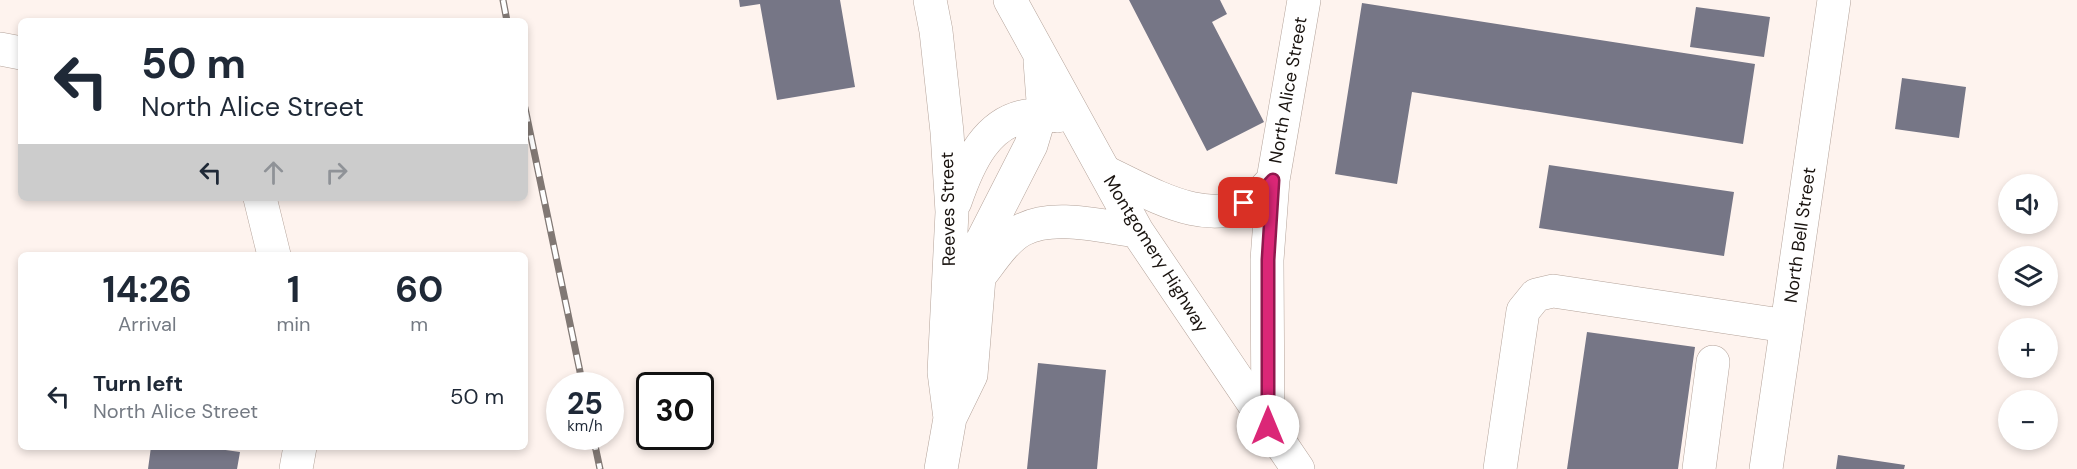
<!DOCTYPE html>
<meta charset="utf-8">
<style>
:root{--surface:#fff;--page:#f2f2f3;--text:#1f2937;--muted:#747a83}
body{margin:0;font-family:"DM Sans",sans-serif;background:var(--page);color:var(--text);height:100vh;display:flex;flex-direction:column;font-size:22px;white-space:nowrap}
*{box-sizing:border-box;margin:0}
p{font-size:20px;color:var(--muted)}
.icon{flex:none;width:33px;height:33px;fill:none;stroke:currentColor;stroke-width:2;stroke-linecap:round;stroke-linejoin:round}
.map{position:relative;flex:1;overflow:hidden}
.panel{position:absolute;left:18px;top:252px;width:510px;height:198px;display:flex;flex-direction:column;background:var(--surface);border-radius:9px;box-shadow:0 3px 9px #0003}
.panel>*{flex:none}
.banner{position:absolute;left:18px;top:18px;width:510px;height:183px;border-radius:9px;box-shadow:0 3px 9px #0003;background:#fff;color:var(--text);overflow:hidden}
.buttons{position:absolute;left:1998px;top:174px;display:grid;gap:12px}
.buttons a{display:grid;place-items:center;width:60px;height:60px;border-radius:50%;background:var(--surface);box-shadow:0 3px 9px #0003;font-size:30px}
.speed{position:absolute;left:546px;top:372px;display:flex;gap:12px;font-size:30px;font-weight:700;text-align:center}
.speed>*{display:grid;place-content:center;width:78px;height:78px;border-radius:50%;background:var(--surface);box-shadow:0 3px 9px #0003;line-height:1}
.speed small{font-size:15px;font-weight:400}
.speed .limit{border:3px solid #111;border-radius:9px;background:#fff;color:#111}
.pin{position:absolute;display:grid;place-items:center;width:51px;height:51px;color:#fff;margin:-26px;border-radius:12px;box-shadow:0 3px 9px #0006}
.me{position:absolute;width:66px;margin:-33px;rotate:0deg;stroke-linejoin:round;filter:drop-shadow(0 0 4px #0008)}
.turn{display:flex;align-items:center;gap:21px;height:126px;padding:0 24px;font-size:27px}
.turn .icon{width:78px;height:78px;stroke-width:2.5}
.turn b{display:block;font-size:42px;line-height:51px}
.lanes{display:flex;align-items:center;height:57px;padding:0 24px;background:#0003;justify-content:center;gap:30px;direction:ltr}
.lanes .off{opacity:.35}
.eta{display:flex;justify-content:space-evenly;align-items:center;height:102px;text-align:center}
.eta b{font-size:36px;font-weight:700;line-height:42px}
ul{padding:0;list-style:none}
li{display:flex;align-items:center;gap:18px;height:84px;padding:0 24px}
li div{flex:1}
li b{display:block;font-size:22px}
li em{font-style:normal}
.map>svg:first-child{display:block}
</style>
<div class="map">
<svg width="2077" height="469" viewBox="0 0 2077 469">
<rect width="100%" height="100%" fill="#fef3ee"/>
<path fill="#767686" d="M739,0H840L855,87L777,100L760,4L740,7Z
M1129,0H1220L1227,14L1212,22L1264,122L1207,151Z
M1362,3L1755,64L1743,144L1412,92L1397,184L1335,174Z
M1696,7L1770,17L1764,57L1690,47Z
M1902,78L1966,87L1959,138L1895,129Z
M1549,165L1734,192L1724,256L1539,228Z
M1587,332L1695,347L1678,469H1567Z
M1038,363L1106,370L1097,469H1027Z
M151,447H204L240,452L237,469H148Z
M1838,455L1905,465L1904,469H1836Z"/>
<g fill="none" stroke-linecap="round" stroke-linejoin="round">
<defs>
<path id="minor" d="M0,49L21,53
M1105,172C1149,192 1211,233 1257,197C1262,192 1268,186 1273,180
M260,198L274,255
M1268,426L1267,260L1273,180L1304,0
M296,469L300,447
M1500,469L1523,311L1536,295L1553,291L1787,326
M1699,469L1713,362
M1766,469L1834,0"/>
<path id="major" d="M930,0L936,31L947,132L952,212L944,372L950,418L941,469
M1010,0L1137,231L1298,469
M955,202C968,164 987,118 1034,115C1042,115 1049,114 1057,116
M978,278C991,262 1004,240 1022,230C1054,213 1103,227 1137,231
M950,418L971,375L982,241L1031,145L1040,115L1043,101L1040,61"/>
</defs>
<use href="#minor" stroke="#b4a39a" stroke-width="34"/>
<use href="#major" stroke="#b4a39a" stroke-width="34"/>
<use href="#minor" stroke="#fff" stroke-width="33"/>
<use href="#major" stroke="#fff" stroke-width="33"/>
<defs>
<path id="rail" d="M503,0L507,21
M525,108L583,386
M593,436L600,469"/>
</defs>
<use href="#rail" stroke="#817874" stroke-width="7"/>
<use href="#rail" stroke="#fff" stroke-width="4.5" stroke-dasharray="14" stroke-linecap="butt"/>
</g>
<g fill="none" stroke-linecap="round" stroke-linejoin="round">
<defs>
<path id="route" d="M1244,203L1256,198L1273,180L1268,260V426"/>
</defs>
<use href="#route" stroke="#8e194d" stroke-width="15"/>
<use href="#route" stroke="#db2777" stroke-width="10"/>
</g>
<g text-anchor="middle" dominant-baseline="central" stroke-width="4.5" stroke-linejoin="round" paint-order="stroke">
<g font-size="18" fill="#19130f" stroke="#fff">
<text transform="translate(1288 90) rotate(-80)">North Alice Street</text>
<text transform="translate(948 209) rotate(-91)">Reeves Street</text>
<text transform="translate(1800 235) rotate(-82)">North Bell Street</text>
<text transform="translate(1156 254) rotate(58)">Montgomery Highway</text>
</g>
</g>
</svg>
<div class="buttons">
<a><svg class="icon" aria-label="sound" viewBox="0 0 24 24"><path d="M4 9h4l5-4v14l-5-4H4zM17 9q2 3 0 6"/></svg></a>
<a><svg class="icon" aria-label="layers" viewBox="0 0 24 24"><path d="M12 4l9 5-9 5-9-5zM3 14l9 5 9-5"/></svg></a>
<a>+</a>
<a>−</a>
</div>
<div class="speed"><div>25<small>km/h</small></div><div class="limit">30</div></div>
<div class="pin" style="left:1244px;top:203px;background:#d93025"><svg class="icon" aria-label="arrive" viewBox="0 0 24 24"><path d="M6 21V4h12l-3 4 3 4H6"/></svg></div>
<svg class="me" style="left:1268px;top:426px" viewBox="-20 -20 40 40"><circle r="19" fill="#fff"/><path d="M0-13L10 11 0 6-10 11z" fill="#db2777"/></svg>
<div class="banner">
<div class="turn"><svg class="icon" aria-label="left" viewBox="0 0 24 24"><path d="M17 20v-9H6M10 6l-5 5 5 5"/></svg><div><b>50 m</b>North Alice Street</div></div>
<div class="lanes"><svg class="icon" aria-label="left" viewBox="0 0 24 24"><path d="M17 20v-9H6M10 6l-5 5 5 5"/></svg><svg class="icon off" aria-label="ahead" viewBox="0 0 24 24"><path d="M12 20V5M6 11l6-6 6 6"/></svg><svg class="icon off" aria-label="right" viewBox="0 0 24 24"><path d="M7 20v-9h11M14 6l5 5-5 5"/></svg></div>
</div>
<section class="panel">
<div class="eta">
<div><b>14:26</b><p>Arrival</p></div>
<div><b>1</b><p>min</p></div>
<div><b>60</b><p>m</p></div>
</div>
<ul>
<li><svg class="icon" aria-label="left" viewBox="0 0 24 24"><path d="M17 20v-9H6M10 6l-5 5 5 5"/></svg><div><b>Turn left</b><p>North Alice Street</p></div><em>50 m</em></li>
</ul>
</section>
</div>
